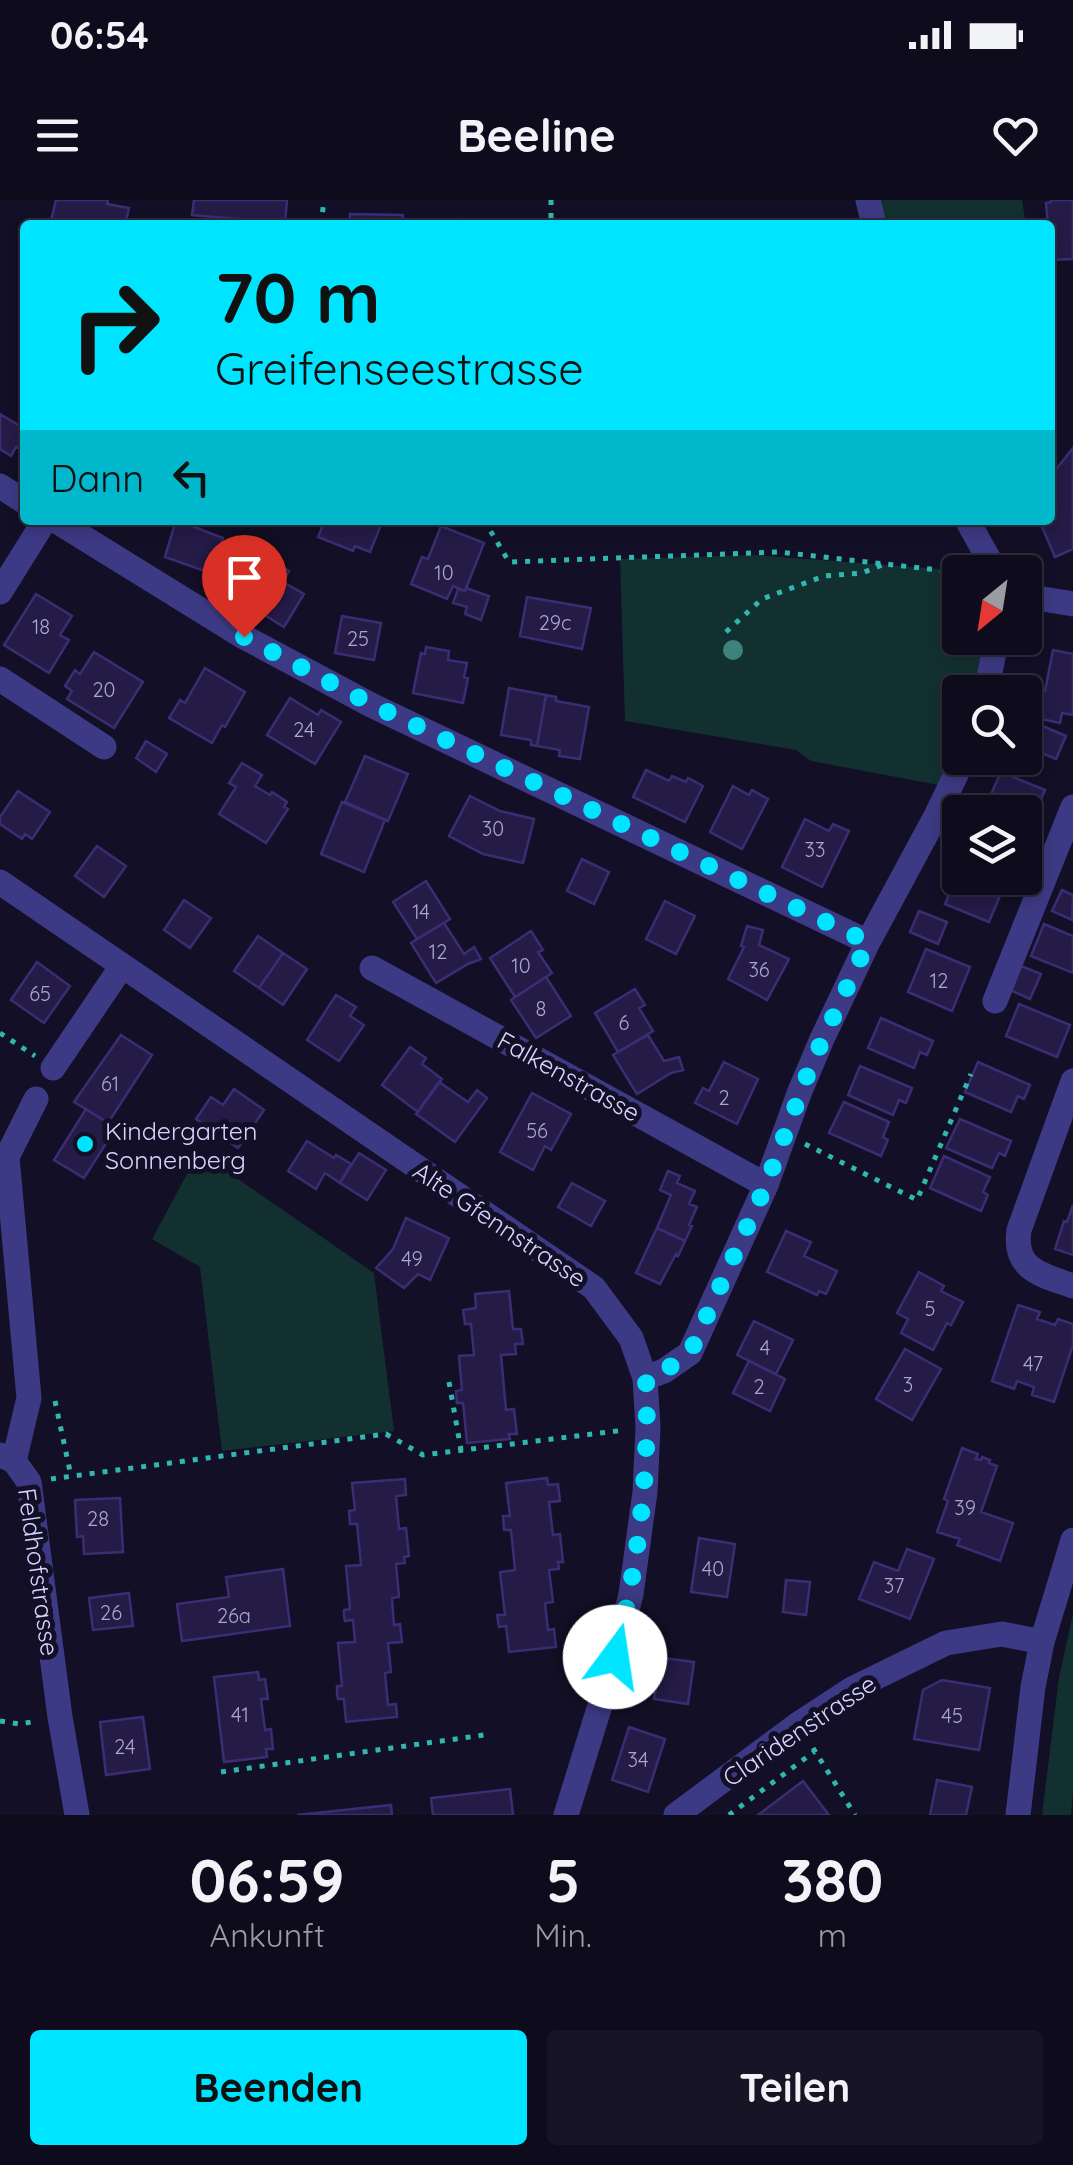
<!DOCTYPE html>
<html lang="de">
<style>
:root{--surface:#0e0b1c;--page:#171425;--text:#f1f3f6;--muted:#9b9ba3;--line:#2e2b3b;--accent:#00e5ff}
body{margin:0;font-family:Quicksand,sans-serif;background:var(--page);color:var(--text);height:100vh;display:flex;flex-direction:column;font-size:38px;white-space:nowrap}
*{box-sizing:border-box;margin:0}
p{font-size:32px;color:var(--muted)}
.icon{flex:none;width:55px;height:55px;fill:none;stroke:currentColor;stroke-width:2;stroke-linecap:round;stroke-linejoin:round}
.map{position:relative;height:1615px;overflow:hidden}
.panel{display:flex;flex-direction:column;background:var(--surface);flex:1}
.panel>*{flex:none}
.guide{position:absolute;left:20px;top:20px;width:1035px;height:305px;border-radius:10px;box-shadow:0 5px 15px #0003,0 0 0 2px var(--line);background:#00e5ff;color:#111;overflow:hidden}
.needle{width:65px;rotate:210deg}
.controls{position:absolute;left:942px;top:355px;display:grid;gap:20px}
.controls a{display:grid;place-items:center;width:100px;height:100px;border-radius:10px;background:var(--surface);box-shadow:0 5px 15px #0003,0 0 0 2px var(--line);font-size:50px}
.pin{position:absolute;display:grid;place-items:center;width:85px;height:85px;color:#fff;margin:-102px -42px;border-radius:50% 50% 50% 0;rotate:-45deg;box-shadow:0 0 10px #0007}
.pin .icon{rotate:45deg}
.me{position:absolute;width:110px;margin:-55px;rotate:14deg;stroke-linejoin:round;filter:drop-shadow(0 0 8px #0008)}
.turn{display:flex;align-items:center;gap:35px;height:210px;padding:0 30px;font-size:45px}
.turn .icon{width:130px;height:130px;stroke-width:2.5}
.turn b{display:block;font-size:70px;line-height:85px}
.then{display:flex;align-items:center;height:95px;padding:0 30px;background:#0003;gap:20px;font-size:38px}
.eta{display:flex;justify-content:space-evenly;align-items:center;height:170px;text-align:center}
.eta b{font-size:60px;font-weight:700;line-height:70px}
.action{display:flex;gap:20px;margin-top:auto;padding:20px 30px}
.action a{flex:1;height:115px;border-radius:10px;background:var(--accent);color:#111;font-size:40px;font-weight:700;line-height:115px;text-align:center}
.action a+a{background:var(--page);color:var(--text)}
.status{display:flex;justify-content:space-between;align-items:center;height:70px;padding:0 50px;background:var(--surface);direction:ltr}
.status svg{height:28px;fill:currentColor}
header{display:flex;justify-content:space-between;align-items:center;height:130px;padding:0 30px;background:var(--surface);font-size:45px;font-weight:700}
.map>svg:first-child{display:block}
</style>
<div class="status"><b>06:54</b><svg viewBox="0 0 49 12"><path d="M0 12V9h3v3zM5 12V6h3v6zM10 12V3h3v9zM15 12V0h3v12zM26 1h20v11H26zM47 4h2v5h-2z"/></svg></div>
<header><svg class="icon" aria-label="menu" viewBox="0 0 24 24"><path d="M4 6h16M4 12h16M4 18h16"/></svg>Beeline<svg class="icon" aria-label="heart" viewBox="0 0 24 24"><path d="M12 20l-8-8c-3-5 5-10 8-4 3-6 11-1 8 4z"/></svg></header>
<div class="map">
<svg width="1073" height="1615" viewBox="0 0 1073 1615">
<rect width="100%" height="100%" fill="#130f26"/>
<path fill="#12302f" d="M874,0H1022L1026,25H880Z
M755,355L979,372H960V438H991L980,492H960V552L944,586L811,561L796,550L625,521L620,359Z
M199,952L374,1073L394,1231L222,1251L200,1067L152,1039Z
M1073,1414V1591L1071,1615H1042L1059,1477Z"/>
<path fill="#241b47" stroke="#3b2d73" stroke-width="2.5" d="M56,0H108L107,4L129,8L125,25H50Z
M194,0H287L285,23L192,15Z
M1051,0H1073V59L1050,60V25H1048L1046,3L1051,2Z
M350,14L403,15V25H350Z
M462,19L519,21V25H462Z
M0,214L25,229V252L16,247L11,256L0,249Z
M1073,248V349L1055,357L1039,320H1050V277Z
M176,320L223,338L210,373L165,357Z
M325,320H383L370,352L355,346L353,351L318,337Z
M441,326L484,343L465,391L453,386L447,399L411,384L422,357L428,359Z
M272,361L289,371L283,382L304,394L284,427L263,414L265,410L255,404L261,393L255,389Z
M466,388L489,396L481,420L465,414L467,407L453,403L458,389L465,391Z
M36,394L72,416L60,435L69,440L49,473L4,445Z
M527,397L591,408L582,449L520,436Z
M342,416L381,423L374,460L335,453Z
M426,447L449,451L448,460L467,463L464,477L468,478L463,503L413,493L421,453L425,454Z
M1053,450L1073,454V515L1062,513L1060,523L1032,517L1038,490L1045,491Z
M94,452L143,482L114,528L67,499L72,491L65,486L75,470L80,474Z
M205,468L245,492L225,527L222,525L212,543L169,518L180,500L185,503Z
M509,488L546,495L537,546L531,545V540L501,535Z
M546,495L556,497V501L589,507L580,559L559,556L560,550L537,546Z
M290,498L318,515L321,510L341,522L315,564L267,535Z
M1031,521L1066,536L1056,559L1025,546V536Z
M146,541L167,554L156,572L136,558Z
M365,556L408,574L388,621L345,602Z
M242,563L262,575L255,586L270,595L272,592L287,602L284,607L288,609L266,643L219,614L236,587L229,583Z
M646,570L669,581L672,576L686,582L688,578L703,586L685,622L633,597Z
M1001,572L1045,590L1026,634L1025,612H983Z
M733,586L749,595L752,590L768,599L742,649L710,632Z
M18,591L50,612L32,639L25,634L22,639L0,624V617Z
M470,596L500,611L534,619L523,663L483,654L449,636Z
M342,602L385,620L364,672L321,654Z
M805,619L829,631L833,624L849,631L822,687L782,667Z
M97,646L126,666L104,697L75,676Z
M582,659L609,672L594,704L567,691Z
M960,668V678L1007,679L989,722L945,704Z
M426,681L450,719L417,739L393,702Z
M1062,690L1073,695L1072,720L1052,711Z
M184,700L211,718L190,748L164,730Z
M665,701L695,716L676,754L646,739Z
M919,711L947,722L938,744L910,732Z
M444,723L464,754L474,747L481,759L468,764L436,783L411,743Z
M1044,724L1073,736V773L1031,756Z
M747,726L763,730L759,745L789,759L767,800L728,779L744,747L741,746Z
M531,731L543,750L538,752L552,773L515,797L490,758Z
M258,736L283,753L259,788L234,771Z
M926,749L970,767L952,811L908,792Z
M283,753L307,769L283,805L259,788Z
M37,762L70,786L44,823L11,800Z
M1021,766L1041,774L1030,799L1010,790Z
M546,777L571,816L536,838L511,800Z
M635,789L645,805L639,808L653,831L618,852L595,813Z
M336,795L356,807L350,816L364,825L339,861L307,840Z
M1019,804L1070,825L1057,857L1006,836Z
M881,818L933,841L927,855L920,852L914,868L868,848Z
M121,835L152,855L108,923L74,902Z
M648,835L664,861L679,857L683,870L671,873L637,894L613,855Z
M410,847L426,858L422,864L442,879L418,912L382,885Z
M724,862L758,879L737,924L695,903L703,888L709,891Z
M978,862L1030,885L1024,899L1018,896L1011,912L965,892Z
M860,866L912,888L906,903L899,900L893,915L848,895Z
M439,882L468,902L477,890L487,898L455,942L416,914Z
M234,889L264,910L238,948L196,919L211,897L223,905Z
M532,893L571,914L551,950L545,946L533,970L500,952Z
M844,902L889,922L883,937L888,940L881,956L829,933Z
M86,909L116,928L84,978L54,960Z
M960,919L1011,941L1005,956L999,953L992,968L946,948Z
M307,941L334,958L336,955L351,964L340,983L325,973L316,989L288,971Z
M359,953L386,970L367,1000L340,983Z
M944,956L990,977L983,992L988,995L981,1011L930,988Z
M668,971L680,976L677,983L695,991L689,1004L697,1007L689,1025L692,1026L685,1041L657,1028L671,995L660,990Z
M572,983L605,1001L591,1026L558,1007Z
M1073,1005V1055L1055,1049L1064,1021L1067,1022Z
M406,1018L449,1038L430,1080L418,1074L404,1088L376,1068L393,1049Z
M657,1028L685,1041L678,1056L676,1054L660,1084L636,1073Z
M786,1031L811,1042L804,1056L837,1071L826,1094L819,1091L817,1095L767,1072Z
M919,1072L944,1086L941,1091L963,1102L951,1125L947,1123L933,1150L901,1133L908,1119L897,1113Z
M509,1091L513,1129H521L523,1144H515L516,1154L501,1155L506,1210L514,1209L517,1234H509L510,1239L467,1243L463,1203H457L456,1191L462,1190L459,1156L474,1155L471,1124H465L463,1110L476,1108L475,1094Z
M1018,1105L1040,1112L1037,1119L1055,1125L1058,1119L1073,1124V1145L1054,1202L1032,1195L1034,1187L1017,1181L1014,1189L992,1181Z
M754,1121L793,1140L776,1174L737,1155Z
M905,1149L941,1169L912,1220L876,1199Z
M749,1161L785,1179L770,1211L733,1193Z
M962,1248L978,1254L976,1259L981,1260L982,1257L990,1260L989,1263L997,1266L981,1312L1013,1323L1000,1361L957,1345L960,1339L937,1332L948,1301L944,1299Z
M547,1278L548,1285L558,1284L560,1301L549,1302L553,1335L560,1334L563,1362H558L559,1369L549,1370L553,1402L545,1403L548,1430L554,1429L556,1447L509,1452L506,1426L499,1427L497,1415H505L500,1372L515,1370L511,1330H504L503,1316H510L506,1283Z
M405,1279L406,1295L396,1296L399,1329L406,1328L409,1356L404,1357L405,1363L396,1364L399,1397L392,1398L394,1425L400,1424L402,1442L388,1443L391,1472L385,1473L388,1505L396,1504L397,1517L346,1522L344,1499H338L337,1494V1486H342L338,1443L355,1442L353,1420L345,1421L344,1415V1410L350,1409L346,1366L361,1365L357,1324H350L349,1311L355,1310L352,1283Z
M120,1298L123,1352L84,1354L83,1336L77,1337L75,1300Z
M699,1338L735,1344L727,1397L691,1392Z
M907,1349L934,1359L910,1419L859,1399L874,1362L898,1371Z
M283,1369L290,1426L182,1441L177,1404L229,1397L226,1377Z
M786,1380L810,1382L806,1415L783,1412Z
M129,1393L133,1426L93,1430L89,1398Z
M649,1456L694,1462L688,1504L654,1499L656,1487L645,1485Z
M258,1472L259,1480L265,1479L268,1499H261L265,1530L271,1529L273,1549H266L267,1557L224,1562L214,1477Z
M942,1480L990,1488L979,1550L914,1539L923,1490Z
M143,1517L150,1569L106,1575L100,1522Z
M629,1527L665,1539L648,1592L612,1580Z
M937,1580L972,1587L966,1615H930Z
M803,1581L829,1615H758Z
M510,1589L513,1615H433L431,1598Z
M391,1605L392,1615H297Z"/>
<g fill="none" stroke-linecap="round" stroke-linejoin="round">
<path stroke="#2fb8b0" stroke-width="5" stroke-dasharray="5 8" stroke-linecap="butt" d="M551,0V25
M321,25L324,0
M484,320L509,362L779,352L956,372L967,371
M726,432L762,399L824,376L862,373L882,365
M0,833L35,856
M805,944L917,1000L971,874
M449,1182L461,1250
M55,1201L71,1276
M51,1279L386,1234L423,1255L625,1230
M0,1521L20,1524L37,1521
M813,1548L855,1615
M221,1572L484,1535
M729,1615L815,1551"/>
<path stroke="#3d3a85" stroke-width="25" d="M868,0L874,25
M0,286L25,302
M55,320L244,437L371,505L868,742
M967,320L996,372
M0,392L45,320
M1025,396L1073,404
M0,479L104,547
M986,492L997,438
M0,682L594,1088L631,1138L645,1178L648,1227L645,1292L631,1394L615,1457L566,1615
M372,768L766,985
M995,801L1073,607
M53,868L122,766
M1073,881L1019,1030C1013,1070 1042,1075 1073,1086
M645,1178L664,1171L690,1153L766,985L800,891L822,839L868,742L936,616L964,558
M0,1255L14,1261L29,1282L60,1517L77,1615
M14,1261L29,1198L7,957L36,899
M676,1615L797,1525L852,1489L946,1443L1002,1434L1042,1442
M1018,1615L1033,1487L1042,1442L1073,1340"/>
</g>
<circle fill="#3d827b" cx="733" cy="450" r="10"/>
<g fill="none" stroke-linecap="round" stroke-linejoin="round">
<path stroke="#00e5ff" stroke-width="18" stroke-dasharray="0 32.4" d="M244,437L371,504L868,742L811,865L766,985L690,1153L664,1171L646,1178C650,1273 638,1365 615,1457"/>
</g>
<circle fill="#00e5ff" stroke="#130f26" stroke-width="4" cx="85" cy="944" r="10"/>
<g text-anchor="middle" dominant-baseline="central" stroke-width="10" stroke-linejoin="round" paint-order="stroke">
<g font-size="20" fill="#aca6d1">
<text x="444" y="372">10</text>
<text x="555" y="422">29c</text>
<text x="41" y="426">18</text>
<text x="358" y="438">25</text>
<text x="104" y="489">20</text>
<text x="304" y="529">24</text>
<text x="493" y="628">30</text>
<text x="815" y="649">33</text>
<text x="421" y="711">14</text>
<text x="438" y="751">12</text>
<text x="521" y="765">10</text>
<text x="759" y="769">36</text>
<text x="939" y="780">12</text>
<text x="40" y="793">65</text>
<text x="541" y="808">8</text>
<text x="624" y="822">6</text>
<text x="110" y="883">61</text>
<text x="724" y="897">2</text>
<text x="537" y="930">56</text>
<text x="412" y="1058">49</text>
<text x="930" y="1108">5</text>
<text x="765" y="1147">4</text>
<text x="1033" y="1163">47</text>
<text x="908" y="1184">3</text>
<text x="759" y="1186">2</text>
<text x="965" y="1307">39</text>
<text x="98" y="1318">28</text>
<text x="713" y="1368">40</text>
<text x="894" y="1385">37</text>
<text x="111" y="1412">26</text>
<text x="234" y="1415">26a</text>
<text x="240" y="1514">41</text>
<text x="952" y="1515">45</text>
<text x="125" y="1546">24</text>
<text x="638" y="1559">34</text>
</g>
<g font-size="25" fill="#d9d4ff" stroke="#130f26">
<text transform="translate(569 876) rotate(29)">Falkenstrasse</text>
<text transform="translate(500 1024) rotate(34)">Alte Gfennstrasse</text>
<text transform="translate(39 1372) rotate(82)">Feldhofstrasse</text>
<text transform="translate(799 1530) rotate(-34)">Claridenstrasse</text>
</g>
<g font-size="25" fill="#d9d4ff" stroke="#130f26" text-anchor="start">
<text x="105" y="930">Kindergarten<tspan x="105" dy="29">Sonnenberg</tspan></text>
</g>
</g>
</svg>
<div class="controls">
<a><svg class="needle" viewBox="-14 -14 28 28"><path d="M0-13l5 13h-10z" fill="#e53935"/><path d="M0 13l5-13h-10z" fill="#9b9ba3"/></svg></a>
<a><svg class="icon" aria-label="search" viewBox="0 0 24 24"><circle cx="10" cy="10" r="6"/><path d="M15 15l6 6"/></svg></a>
<a><svg class="icon" aria-label="layers" viewBox="0 0 24 24"><path d="M12 4l9 5-9 5-9-5zM3 14l9 5 9-5"/></svg></a>
</div>
<div class="pin" style="left:244px;top:437px;background:#d93025"><svg class="icon" aria-label="arrive" viewBox="0 0 24 24"><path d="M6 21V4h12l-3 4 3 4H6"/></svg></div>
<svg class="me" style="left:615px;top:1457px" viewBox="-20 -20 40 40"><circle r="19" fill="#fff"/><path d="M0-13L10 11 0 6-10 11z" fill="#00e5ff"/></svg>
<div class="guide">
<div class="turn"><svg class="icon" aria-label="right" viewBox="0 0 24 24"><path d="M7 20v-9h11M14 6l5 5-5 5"/></svg><div><b>70 m</b>Greifenseestrasse</div></div>
<div class="then">Dann<svg class="icon" aria-label="left" viewBox="0 0 24 24"><path d="M17 20v-9H6M10 6l-5 5 5 5"/></svg></div>
</div>
</div>
<section class="panel">
<div class="eta">
<div><b>06:59</b><p>Ankunft</p></div>
<div><b>5</b><p>Min.</p></div>
<div><b>380</b><p>m</p></div>
</div>
<div class="action"><a>Beenden</a><a>Teilen</a></div>
</section>
